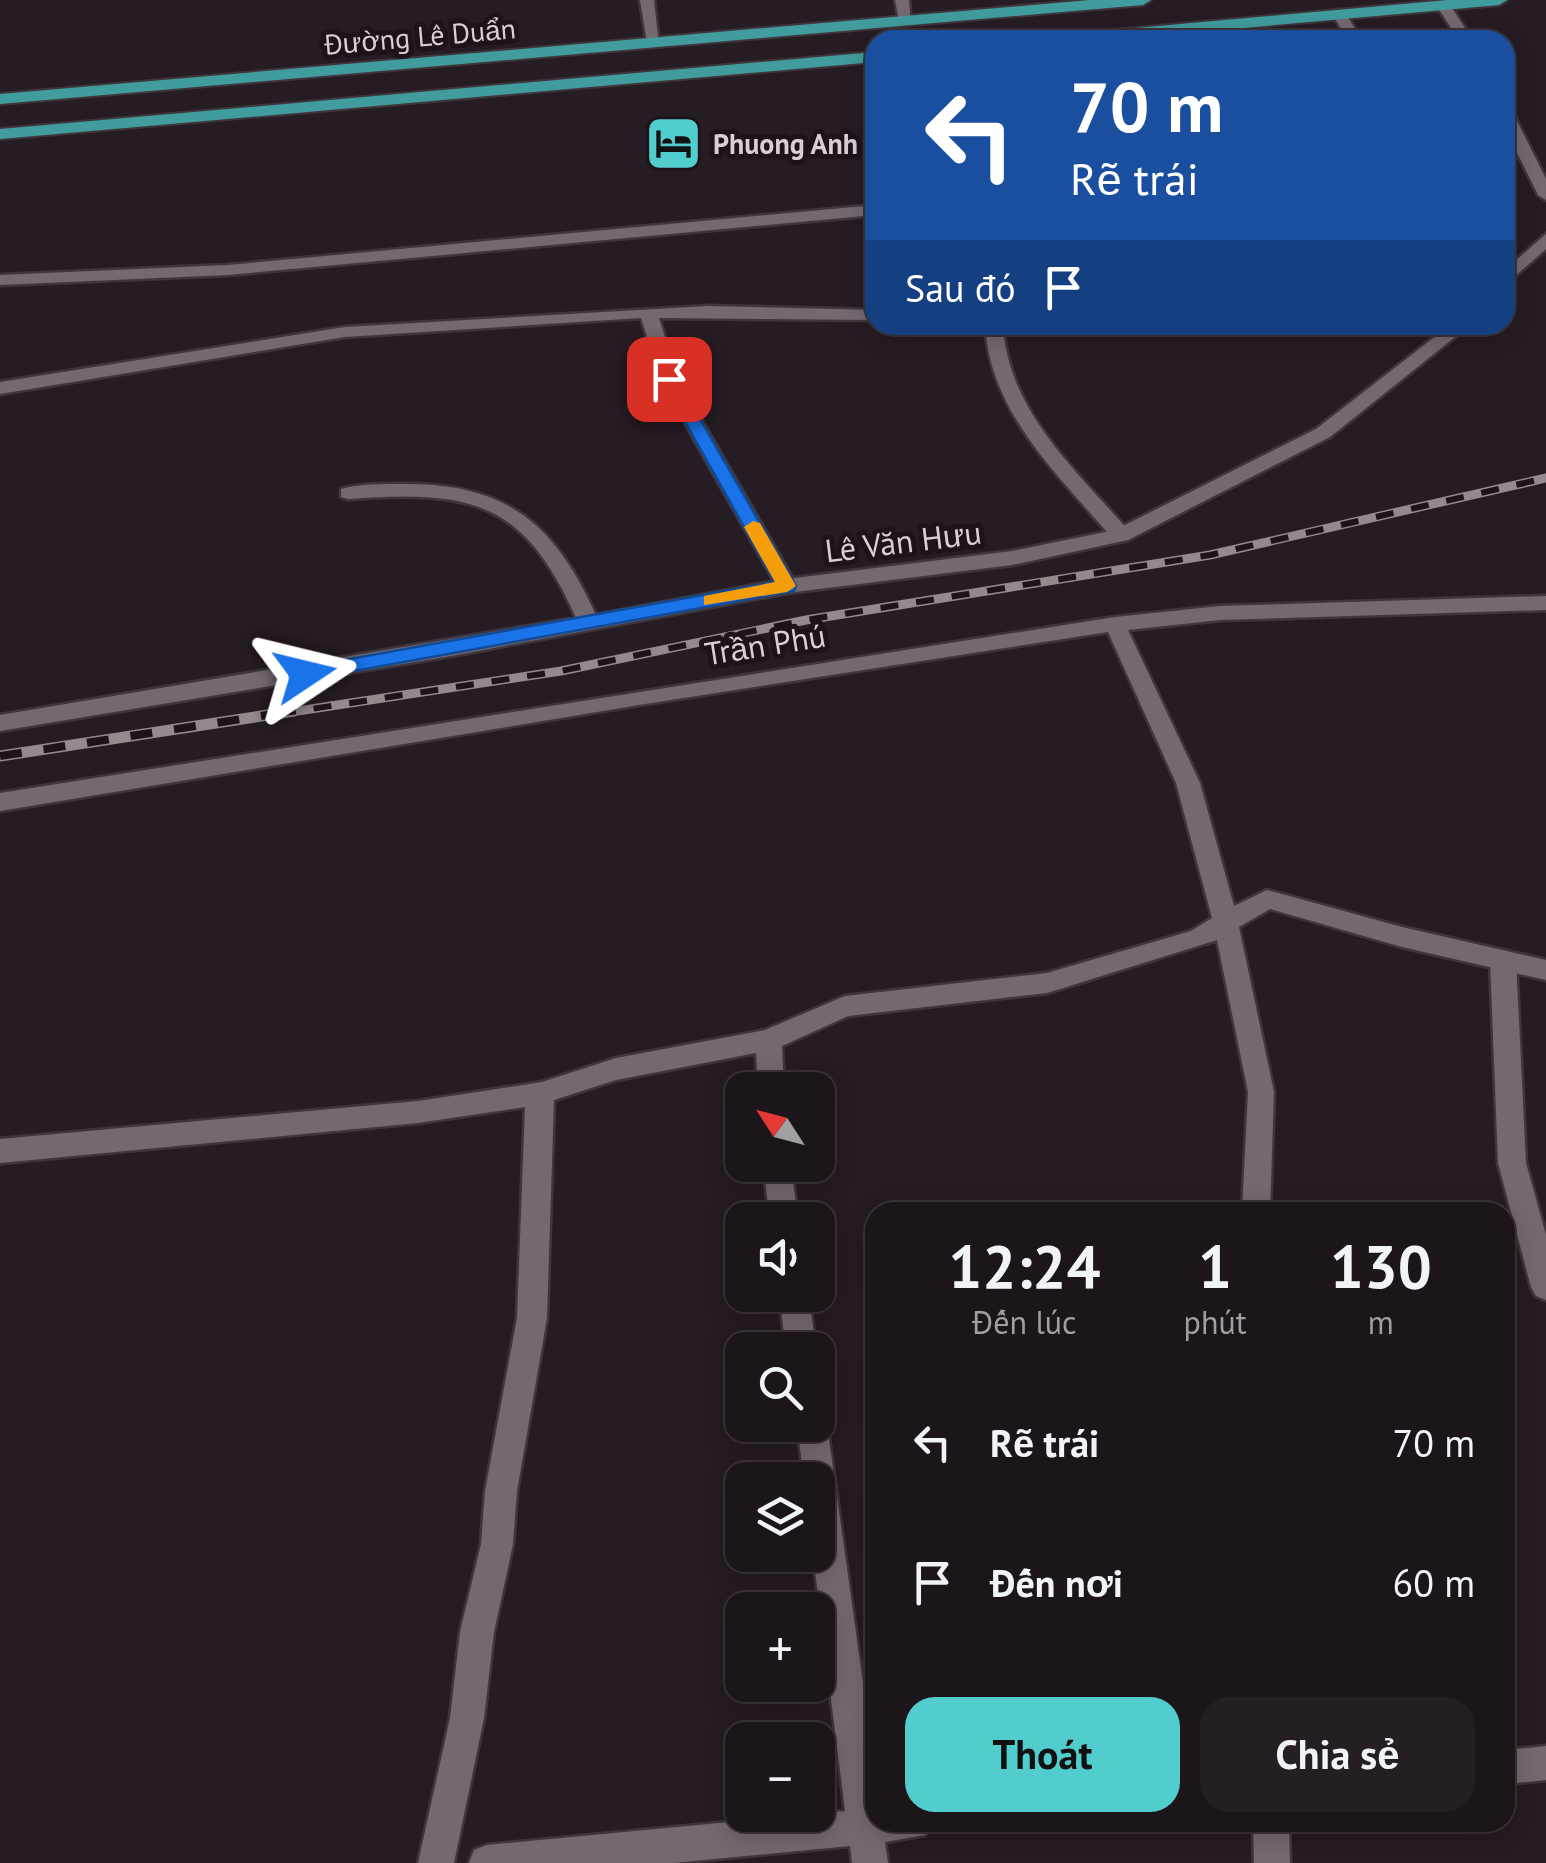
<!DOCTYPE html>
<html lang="vi">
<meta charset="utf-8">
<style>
:root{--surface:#1c151a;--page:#251e23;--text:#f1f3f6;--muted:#a09fa2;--line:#3a3439;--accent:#52cdce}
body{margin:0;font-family:"PT Sans",sans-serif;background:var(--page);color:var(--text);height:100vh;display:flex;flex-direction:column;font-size:38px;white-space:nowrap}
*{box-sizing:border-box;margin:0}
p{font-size:32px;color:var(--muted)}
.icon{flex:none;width:55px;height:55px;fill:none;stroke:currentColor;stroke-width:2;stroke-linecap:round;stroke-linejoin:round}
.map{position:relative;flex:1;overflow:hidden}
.sheet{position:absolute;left:865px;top:1202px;width:650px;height:630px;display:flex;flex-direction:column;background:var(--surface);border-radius:30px;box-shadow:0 5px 25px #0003,0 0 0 2px var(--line)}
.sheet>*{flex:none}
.banner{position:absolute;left:865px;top:30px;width:650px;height:305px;border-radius:30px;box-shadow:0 5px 25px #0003,0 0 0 2px var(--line);background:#1a4fa0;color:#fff;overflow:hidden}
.needle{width:65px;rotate:306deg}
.buttons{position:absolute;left:725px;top:1072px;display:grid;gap:20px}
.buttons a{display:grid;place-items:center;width:110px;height:110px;border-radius:20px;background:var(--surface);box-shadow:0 5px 25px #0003,0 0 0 2px var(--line);font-size:50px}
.pin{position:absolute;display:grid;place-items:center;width:85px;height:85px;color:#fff;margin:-42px;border-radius:20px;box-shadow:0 5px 15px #0006}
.me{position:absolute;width:110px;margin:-55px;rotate:80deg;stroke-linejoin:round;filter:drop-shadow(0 0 8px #0008)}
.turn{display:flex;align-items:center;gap:35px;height:210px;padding:0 40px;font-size:45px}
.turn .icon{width:130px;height:130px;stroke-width:2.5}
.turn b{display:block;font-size:70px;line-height:85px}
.then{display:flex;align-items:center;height:95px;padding:0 40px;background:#0003;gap:20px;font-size:38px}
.eta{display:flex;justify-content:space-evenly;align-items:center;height:170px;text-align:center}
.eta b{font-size:60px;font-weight:700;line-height:70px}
.button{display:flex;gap:20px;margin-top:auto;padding:20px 40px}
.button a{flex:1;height:115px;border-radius:30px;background:var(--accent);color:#111;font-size:40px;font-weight:700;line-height:115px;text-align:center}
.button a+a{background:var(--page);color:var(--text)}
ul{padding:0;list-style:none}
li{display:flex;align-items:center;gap:30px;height:140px;padding:0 40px}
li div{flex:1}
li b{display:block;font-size:38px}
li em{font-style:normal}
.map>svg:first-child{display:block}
</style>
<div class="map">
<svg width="1546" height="1863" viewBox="0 0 1546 1863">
<rect width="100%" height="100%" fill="#261c23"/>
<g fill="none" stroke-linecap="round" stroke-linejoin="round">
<defs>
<path id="service" d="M875,205V215L228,275L0,285V275L228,265Z
M708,306L875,310V320L659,318L678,379L797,586L794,591L787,593L777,586L660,379L641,318L345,337L0,394V382L345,327Z
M985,325H1003C1008,411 1075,469 1128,530V540H1114C1059,476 990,413 985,325Z
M1410,325H1468L1469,326C1456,335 1423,334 1410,325Z
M1503,950L1512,953L1516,960L1526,1163L1546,1235V1300L1536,1296L1531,1287L1498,1163L1490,960L1494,953Z"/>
<path id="minor" d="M640,0H654L659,46L647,43Z
M895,0H909L911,24L899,21Z
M1443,1L1448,2L1473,40H1459L1436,5Z
M1339,10L1344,11L1362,40H1348L1332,14Z
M1505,108L1513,113L1546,179V200L1538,195L1505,128Z
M1546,234V249L1505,285V270Z
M1450,325H1470L1330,437L1128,540L1012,565L787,593L451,656L0,731V715L576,618C524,500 470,490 348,499L341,497V489C363,483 387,484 410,484C510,485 556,527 596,615L787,579L1012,551L1115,530L1316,429Z
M1546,596V610L1220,620L1128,630L1200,783L1234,906L1267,890L1402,927L1546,960V980L1402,947L1270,909L1239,927L1274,1092L1270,1212H1242L1248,1092L1217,940L1047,993L848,1016L782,1046L784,1090H758L756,1053L616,1080L554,1100L547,1318L517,1491L513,1544L494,1632L484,1718L454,1863H418L450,1718L460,1632L481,1544L485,1491L517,1318L525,1107L418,1123L0,1163V1139L418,1101L542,1082L616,1058L765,1030L845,996L1047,973L1191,931L1212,918L1176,783L1108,632L645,704L0,811V793L1115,617L1220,606Z
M763,1165H791L798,1220H770Z
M779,1295H809L816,1350H786Z
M818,1412L827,1425L875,1769V1822H930L925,1835L885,1842L888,1863H852L850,1846L673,1863H469L474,1850L487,1845L845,1811L813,1555H818V1480H804L797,1425H818Z
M1546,1746V1780L1505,1784V1750Z
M1253,1822H1289L1290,1863H1254Z"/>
<path id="trunk" d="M1090,0H1151L1143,5L0,104V94Z
M1448,0H1507L1499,5L1110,40H1050L1058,35Z
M875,52V62L0,139V129Z"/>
</defs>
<use href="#service" stroke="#3f363c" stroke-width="5"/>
<use href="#minor" stroke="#3f363c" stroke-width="5"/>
<use href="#trunk" stroke="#3f363c" stroke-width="4"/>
<use href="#service" fill="#756971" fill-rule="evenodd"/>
<use href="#minor" fill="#756971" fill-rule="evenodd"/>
<use href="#trunk" fill="#419c9e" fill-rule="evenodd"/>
<defs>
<path id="rail-far1" d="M278,714L561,671L806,620L1210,555L1546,478"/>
<path id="rail" d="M0,756L294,711"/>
</defs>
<use href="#rail-far1" stroke="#938a90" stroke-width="9"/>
<use href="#rail" stroke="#938a90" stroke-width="11"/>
<use href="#rail-far1" stroke="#1d131a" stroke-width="6" stroke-dasharray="18" stroke-linecap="butt"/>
<use href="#rail" stroke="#1d131a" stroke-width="8" stroke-dasharray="22" stroke-linecap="butt"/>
</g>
<path fill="#1a73e8" stroke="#114b97" stroke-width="2.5" d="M663,375L677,379L796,586L794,591L305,680L298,678V669L305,667L775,582L661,379Z"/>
<path fill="#f59e0b" d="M753,521L760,523L796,586L787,592L704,605V596L775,582L744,527Z"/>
<defs>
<symbol id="hotel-square" viewBox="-11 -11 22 22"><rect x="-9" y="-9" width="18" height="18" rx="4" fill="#52cdce" stroke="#1d131a"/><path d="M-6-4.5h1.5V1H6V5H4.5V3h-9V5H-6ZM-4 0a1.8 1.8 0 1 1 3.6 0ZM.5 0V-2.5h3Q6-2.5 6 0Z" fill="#111"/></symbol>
</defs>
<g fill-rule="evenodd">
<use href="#hotel-square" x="642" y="112" width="63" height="63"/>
</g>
<g text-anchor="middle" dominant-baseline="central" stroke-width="10" stroke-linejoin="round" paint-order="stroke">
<g font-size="28" fill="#d7d0d5" stroke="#1d131a">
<text transform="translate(420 36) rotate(-5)">Đường Lê Duẩn</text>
</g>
<g font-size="28" font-weight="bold" fill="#d7d0d5" stroke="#1d131a" text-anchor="start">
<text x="713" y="143">Phuong Anh</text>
</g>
<g font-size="32" fill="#d7d0d5" stroke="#1d131a">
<text transform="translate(903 541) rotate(-7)">Lê Văn Hưu</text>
<text transform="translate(765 644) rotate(-9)">Trần Phú</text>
</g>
</g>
</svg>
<div class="buttons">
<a><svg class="needle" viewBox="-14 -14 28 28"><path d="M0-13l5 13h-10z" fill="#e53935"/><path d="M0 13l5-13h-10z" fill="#a09fa2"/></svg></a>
<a><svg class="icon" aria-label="sound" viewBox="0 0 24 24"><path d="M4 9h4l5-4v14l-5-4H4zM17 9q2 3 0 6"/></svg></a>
<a><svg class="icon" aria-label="search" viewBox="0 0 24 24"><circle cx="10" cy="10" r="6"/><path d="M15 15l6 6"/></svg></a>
<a><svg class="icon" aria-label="layers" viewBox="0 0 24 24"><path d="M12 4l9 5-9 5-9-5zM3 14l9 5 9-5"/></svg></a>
<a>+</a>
<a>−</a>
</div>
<div class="pin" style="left:669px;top:379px;background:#d93025"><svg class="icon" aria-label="arrive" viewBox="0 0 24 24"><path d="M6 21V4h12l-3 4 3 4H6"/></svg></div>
<svg class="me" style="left:305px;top:674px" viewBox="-20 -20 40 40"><path d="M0-17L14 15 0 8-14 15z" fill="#1a73e8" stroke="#fff" stroke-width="4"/></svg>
<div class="banner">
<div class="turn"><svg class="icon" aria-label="left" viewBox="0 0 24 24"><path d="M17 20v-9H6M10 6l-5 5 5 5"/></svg><div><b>70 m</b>Rẽ trái</div></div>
<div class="then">Sau đó<svg class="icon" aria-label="arrive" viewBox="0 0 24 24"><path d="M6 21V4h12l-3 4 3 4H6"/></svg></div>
</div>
<section class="sheet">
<div class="eta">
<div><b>12:24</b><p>Đến lúc</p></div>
<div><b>1</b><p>phút</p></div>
<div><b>130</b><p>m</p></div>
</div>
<ul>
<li><svg class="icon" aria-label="left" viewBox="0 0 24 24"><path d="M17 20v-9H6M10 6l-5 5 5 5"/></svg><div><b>Rẽ trái</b></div><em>70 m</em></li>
<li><svg class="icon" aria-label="arrive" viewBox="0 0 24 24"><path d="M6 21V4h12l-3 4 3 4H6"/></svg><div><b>Đến nơi</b></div><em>60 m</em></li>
</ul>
<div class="button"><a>Thoát</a><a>Chia sẻ</a></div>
</section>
</div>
